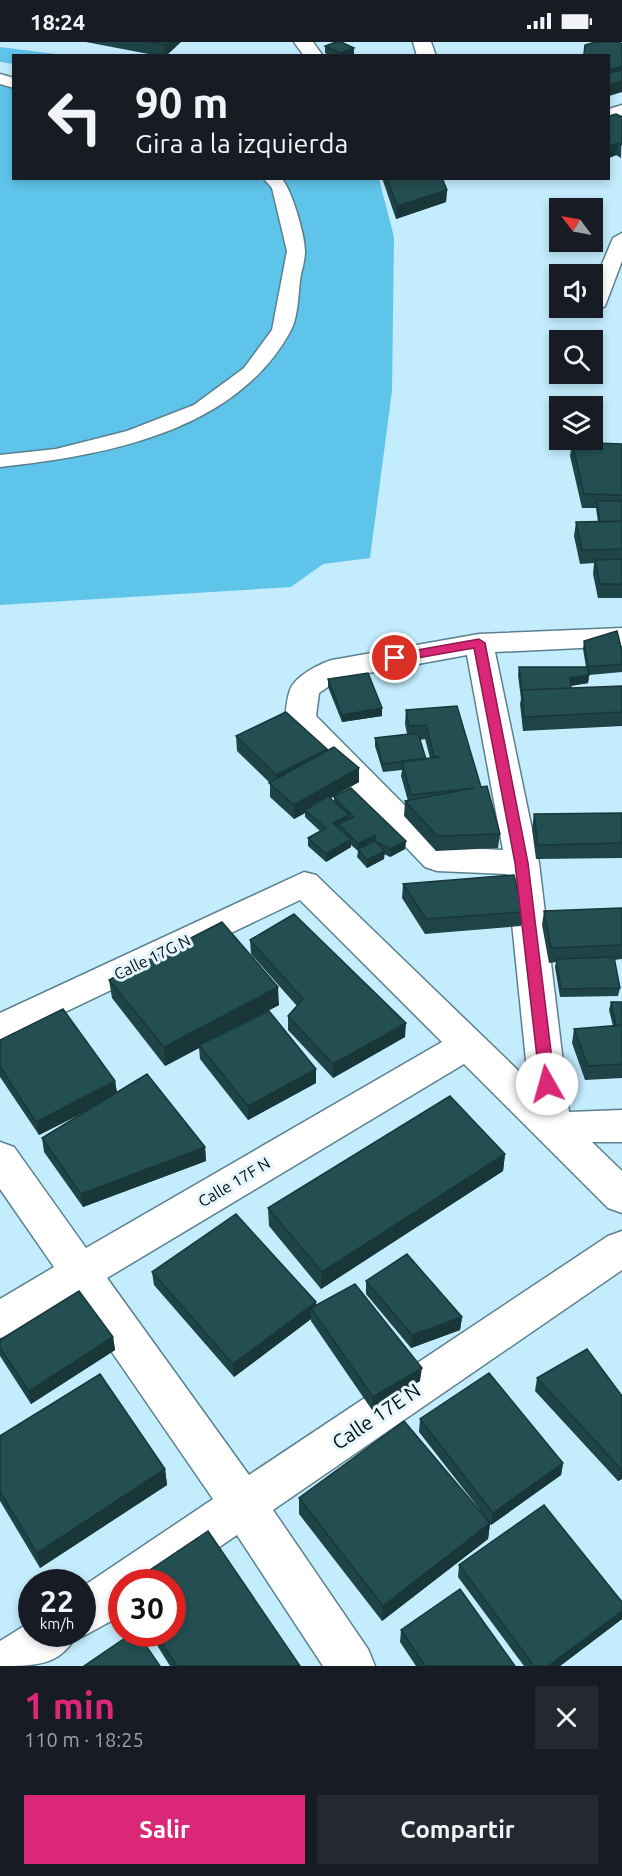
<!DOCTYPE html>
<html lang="es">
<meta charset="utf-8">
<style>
:root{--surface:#171b24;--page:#242831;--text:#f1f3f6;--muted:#9ea1a6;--accent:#db2777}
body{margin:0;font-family:Ubuntu,sans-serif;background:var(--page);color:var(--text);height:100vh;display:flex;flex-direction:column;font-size:22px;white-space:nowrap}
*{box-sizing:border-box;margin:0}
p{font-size:20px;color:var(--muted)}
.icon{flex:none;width:33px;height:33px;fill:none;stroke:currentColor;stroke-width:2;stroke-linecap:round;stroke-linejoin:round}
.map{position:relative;height:1624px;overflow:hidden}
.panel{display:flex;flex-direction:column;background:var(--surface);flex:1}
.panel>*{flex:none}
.top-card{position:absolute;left:12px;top:12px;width:598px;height:126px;border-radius:0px;box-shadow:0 3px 9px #0003;background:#171b24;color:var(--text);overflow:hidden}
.needle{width:39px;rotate:302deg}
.controls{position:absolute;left:549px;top:156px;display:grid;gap:12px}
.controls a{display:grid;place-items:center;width:54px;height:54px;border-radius:0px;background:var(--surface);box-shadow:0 3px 9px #0003;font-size:30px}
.speed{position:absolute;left:18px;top:1527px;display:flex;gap:12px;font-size:30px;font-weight:700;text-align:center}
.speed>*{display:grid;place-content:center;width:78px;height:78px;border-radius:50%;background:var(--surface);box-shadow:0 3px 9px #0003;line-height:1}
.speed small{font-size:15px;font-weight:400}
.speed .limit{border:9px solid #d22;background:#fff;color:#111}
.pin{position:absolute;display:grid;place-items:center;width:51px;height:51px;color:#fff;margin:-26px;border:3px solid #fff;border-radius:50%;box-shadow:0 2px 6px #0007}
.me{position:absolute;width:66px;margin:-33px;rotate:353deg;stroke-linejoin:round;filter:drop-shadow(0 0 4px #0008)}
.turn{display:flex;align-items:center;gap:21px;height:126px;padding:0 24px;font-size:27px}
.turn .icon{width:78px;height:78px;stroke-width:2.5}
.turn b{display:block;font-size:42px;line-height:51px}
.round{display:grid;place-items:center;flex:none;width:63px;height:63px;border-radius:0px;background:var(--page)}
.headline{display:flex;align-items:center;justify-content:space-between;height:102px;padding:0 24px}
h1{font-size:36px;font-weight:700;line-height:45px;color:var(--accent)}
.cta{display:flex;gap:12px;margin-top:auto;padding:12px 24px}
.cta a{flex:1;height:69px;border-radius:0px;background:var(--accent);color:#fff;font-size:24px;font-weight:700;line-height:69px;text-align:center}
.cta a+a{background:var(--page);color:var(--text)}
.status{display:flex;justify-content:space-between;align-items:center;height:42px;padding:0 30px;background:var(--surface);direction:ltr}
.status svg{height:16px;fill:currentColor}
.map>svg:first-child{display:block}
</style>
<div class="status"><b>18:24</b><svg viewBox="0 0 49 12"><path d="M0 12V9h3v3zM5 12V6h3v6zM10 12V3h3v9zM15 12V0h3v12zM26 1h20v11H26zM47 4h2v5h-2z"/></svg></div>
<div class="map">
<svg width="622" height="1624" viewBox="0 0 622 1624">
<rect width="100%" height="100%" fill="#c3ecfd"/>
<path fill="#5fc4ea" d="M0,5L64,13L14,14L13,22L0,20Z
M0,43L13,47L14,136L379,137L394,195L392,349L370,516L323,522L291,545L0,563Z"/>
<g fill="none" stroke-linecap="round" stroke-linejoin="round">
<defs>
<path id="service" d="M0,32L14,36V46L0,42Z
M622,63V73L609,77V67Z
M263,136H281C292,147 305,194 305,209C305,216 303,225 301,232C298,249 299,275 290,290C235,390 104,414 0,425V413L56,407L127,389L194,363L244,326L272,288L287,209L272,146Z
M622,191V219L605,264L595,270L588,268L586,266H592V246L613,196Z"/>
<path id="minor" d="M294,0H313L323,14H304Z
M413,0H431L436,14H417Z
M622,586V604L495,610L539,821L569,1070L622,1068V1100H592L622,1129V1171L608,1166L464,1022L107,1236L249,1433L608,1194L622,1189V1228L273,1468L368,1607L375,1624H323L237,1493L168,1540H122V1573L82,1595L76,1593C61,1624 34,1624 0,1624V1599L32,1579V1592H82V1545L213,1457L74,1255L15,1291L0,1296V1257L54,1225L0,1147V1100L14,1105L86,1206L442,1000L300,858L0,1001V971L304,830L316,833L528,1038L507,832L437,829L425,825L289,683L285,676C286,667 287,656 290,648C295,634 319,622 332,618L479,592ZM467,613L503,808L446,805L316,674L319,651L341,636Z"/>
</defs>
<use href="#service" stroke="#5a808f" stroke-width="3"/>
<use href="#minor" stroke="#5a808f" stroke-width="3"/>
<use href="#service" fill="#fff" fill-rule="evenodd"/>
<use href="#minor" fill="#fff" fill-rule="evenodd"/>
</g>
<path fill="#1f4447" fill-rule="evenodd" d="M86,0H181L166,14H159Z
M325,4L354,13L331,14L325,11Z
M609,74L622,75L621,116L616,113L609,116Z
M382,136H442L447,148L446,160L396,177Z
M572,400L622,402V556H598L593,532L594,521L580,522L574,494L576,480H598L596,466H582L570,414Z
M584,599L622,609V630L589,633L588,641L571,644V646L622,644V684L523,689L520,662L521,657L518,633L519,625H586L583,607Z
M328,637L382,674L342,680L328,645Z
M457,664L481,745L500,792L498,806L436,809L404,774L405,759H408L401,734L402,728L383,730L375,704V696L407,692L405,682L406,668ZM425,697L430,716L426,717L420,698Z
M236,694L327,707L326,709L359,740L330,756L334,759V755L406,799L405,807L390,815L384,812V817L367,826L357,815L358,809L351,803V805L326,820L308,804V796L320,789L305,775V771L294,777L270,755V741L237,709Z
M622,771V816L536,817L532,787L534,772Z
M403,842L523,870L521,884L425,892L402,856Z
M622,866V917L614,918L620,946L618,954L560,955L555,925L556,920L549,921L542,883L544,869Z
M250,898L405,995L333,1036L288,988V974L297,964L251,912Z
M109,938L279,963L246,980L316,1027V1041L248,1078L200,1017L199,1006L165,1024L112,956Z
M611,960H622V1036L585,1038L572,1001L574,987L613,984L609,968Z
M0,998L115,1039L117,1050L205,1105L206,1119L83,1165L44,1110L42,1096L85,1070L39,1093L0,1035Z
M505,1112L503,1129L321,1247L269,1184L268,1166Z
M152,1230L316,1260V1263L420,1339L372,1368L311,1279V1277L234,1335L154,1243Z
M366,1239L462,1275L460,1288L411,1306L366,1252Z
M113,1295L115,1308L31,1362L0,1314V1298Z
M537,1336L622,1354V1437L618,1439L535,1349Z
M420,1377L563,1421L561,1433L491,1483L490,1482L488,1497L382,1579L299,1472V1456L480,1468L419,1390Z
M0,1394L165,1427L167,1443L40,1526L0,1459Z
M459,1523L622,1560V1577L560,1624H524L458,1535Z
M401,1588L515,1624H416L400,1600Z
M150,1592H172L300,1624H170Z"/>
<path fill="#193739" d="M167,0H181L165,14L164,3Z
M354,6V13L340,14V11Z
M622,24V36L609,40V28Z
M622,39V50L609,54V43Z
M618,101L616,113L609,116V104Z
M447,148L446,160L396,177L397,164Z
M589,633L588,641L569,644L570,636Z
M382,666V674L342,680V673Z
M327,707L326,721L276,747V733Z
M359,726V740L307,770L305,768V771L294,777V763Z
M349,773L348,781L339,782V786L333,789V781Z
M375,793V801L358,808V802Z
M351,797V805L326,820V812Z
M406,799L405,807L390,815V807Z
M385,809L384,817L367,826V818Z
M278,945L279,963L200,1005L199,1003V1006L165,1024L164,1005Z
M406,981L405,995L333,1036V1022Z
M316,1027V1041L248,1078V1064Z
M115,1039L117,1053L39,1093L36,1080Z
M205,1105L206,1119L83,1165L81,1152Z
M505,1112L503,1129L321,1247L322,1230Z
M316,1260V1273L311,1266V1277L234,1335L233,1322Z
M462,1275L460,1288L411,1306L412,1293Z
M113,1295L115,1308L31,1362L29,1349Z
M422,1326L420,1339L372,1368L373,1355Z
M563,1421L561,1433L491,1483L493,1471Z
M165,1427L167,1443L40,1526L37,1511Z
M621,1427H622V1437L618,1439Z
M490,1481L488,1497L382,1579L383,1564Z
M622,1569V1577L560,1624H548Z"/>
<path fill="#244f52" stroke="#193739" stroke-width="1.5" d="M149,0H167L164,3Z
M336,0H341L354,6L340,11L325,4Z
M595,0H619L622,2V24L609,28V14H581L584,12L585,3Z
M622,28V39L609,43V31Z
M616,72L622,75V103L618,101L609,104V74Z
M387,136H442L447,148L397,164Z
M572,400L622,402V453L584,452Z
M597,459H622V479L600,480Z
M622,479V507L582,508L576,480Z
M622,517V542H600L595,518Z
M617,589L622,609V622L588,625L584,599Z
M519,625H588L589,633L570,636L571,646L522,648V649Z
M368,631L382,666L342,673L328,637Z
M622,644V670L524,675L522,648Z
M457,664L481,745L487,744L500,792L437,794L405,759L474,746L411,753L402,719L440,715L434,714L426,683L409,684L406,668Z
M286,670L327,707L276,733L236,694Z
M418,691L426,717L383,722L375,696Z
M334,705L359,726L294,763L269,741Z
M351,746L406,799L390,807L375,799L385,809L367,818L358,807L375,799V793L358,802L339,782L354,775L334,755Z
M328,754L349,773L333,781L351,797L326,812L308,796L326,786L305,768Z
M622,771V801L538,803L534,772Z
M514,833L523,870L426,877L403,842Z
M622,866V903L551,906L544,869Z
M294,872L406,981L333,1022L288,974L303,957L250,898Z
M222,880L278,945L164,1005L109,938Z
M614,915L620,946L561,947L556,917Z
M611,960H622V983L616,984Z
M63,967L115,1039L36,1080L0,1025V998Z
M269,969L316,1027L248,1064L199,1003Z
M622,983V1022L588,1024L574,987Z
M147,1032L205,1105L81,1152L42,1096Z
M450,1054L505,1112L322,1230L268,1166Z
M236,1172L316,1260L233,1322L152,1230Z
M407,1212L462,1275L412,1293L366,1239Z
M355,1242L422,1326L373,1355L311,1266Z
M79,1249L113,1295L29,1349L0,1306V1298Z
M587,1307L622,1354V1427H621L537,1336Z
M489,1331L563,1421L493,1471L420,1377Z
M100,1332L165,1427L37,1511L0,1450V1394Z
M404,1379L490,1481L383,1564L299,1456Z
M544,1463L622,1560V1569L548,1624H534L459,1523Z
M208,1489L300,1624H177L156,1592H172V1540H132Z
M460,1547L515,1624H425L401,1588Z
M131,1592H138L160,1624H84Z"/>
<path fill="#db2777" stroke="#8e194d" stroke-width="1.5" d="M479,597L485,601L528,821L555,1042L547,1048L540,1042L515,821L474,606L395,620L389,616L395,612Z"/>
<g text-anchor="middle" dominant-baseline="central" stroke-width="6" stroke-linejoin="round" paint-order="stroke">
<g font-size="16" fill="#020f14" stroke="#e5f5fc">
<text transform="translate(152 915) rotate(-26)">Calle 17G N</text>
<text transform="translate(234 1140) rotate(-31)">Calle 17F N</text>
</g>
<g font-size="20" fill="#020f14" stroke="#e5f5fc">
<text transform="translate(376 1374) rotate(-34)">Calle 17E N</text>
</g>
</g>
</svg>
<div class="controls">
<a><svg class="needle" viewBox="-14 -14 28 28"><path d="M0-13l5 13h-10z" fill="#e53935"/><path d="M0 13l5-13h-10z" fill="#9ea1a6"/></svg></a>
<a><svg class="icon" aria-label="sound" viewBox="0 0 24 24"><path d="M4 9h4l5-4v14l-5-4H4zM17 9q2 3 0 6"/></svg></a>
<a><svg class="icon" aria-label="search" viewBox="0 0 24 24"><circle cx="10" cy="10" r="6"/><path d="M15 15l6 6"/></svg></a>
<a><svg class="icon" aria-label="layers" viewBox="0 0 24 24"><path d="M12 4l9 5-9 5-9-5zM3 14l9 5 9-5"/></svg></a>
</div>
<div class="speed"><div>22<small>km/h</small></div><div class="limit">30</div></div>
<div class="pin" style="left:395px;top:616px;background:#d93025"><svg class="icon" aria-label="arrive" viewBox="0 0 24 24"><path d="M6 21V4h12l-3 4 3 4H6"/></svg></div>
<svg class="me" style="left:547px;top:1042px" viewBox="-20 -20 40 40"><circle r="19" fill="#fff"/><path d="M0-13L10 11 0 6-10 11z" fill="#db2777"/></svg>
<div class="top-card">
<div class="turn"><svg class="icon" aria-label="left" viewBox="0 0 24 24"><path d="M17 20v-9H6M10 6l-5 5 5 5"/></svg><div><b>90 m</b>Gira a la izquierda</div></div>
</div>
</div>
<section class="panel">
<div class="headline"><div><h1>1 min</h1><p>110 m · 18:25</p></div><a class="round"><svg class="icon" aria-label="close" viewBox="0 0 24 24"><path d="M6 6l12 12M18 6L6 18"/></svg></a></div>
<div class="cta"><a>Salir</a><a>Compartir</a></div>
</section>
